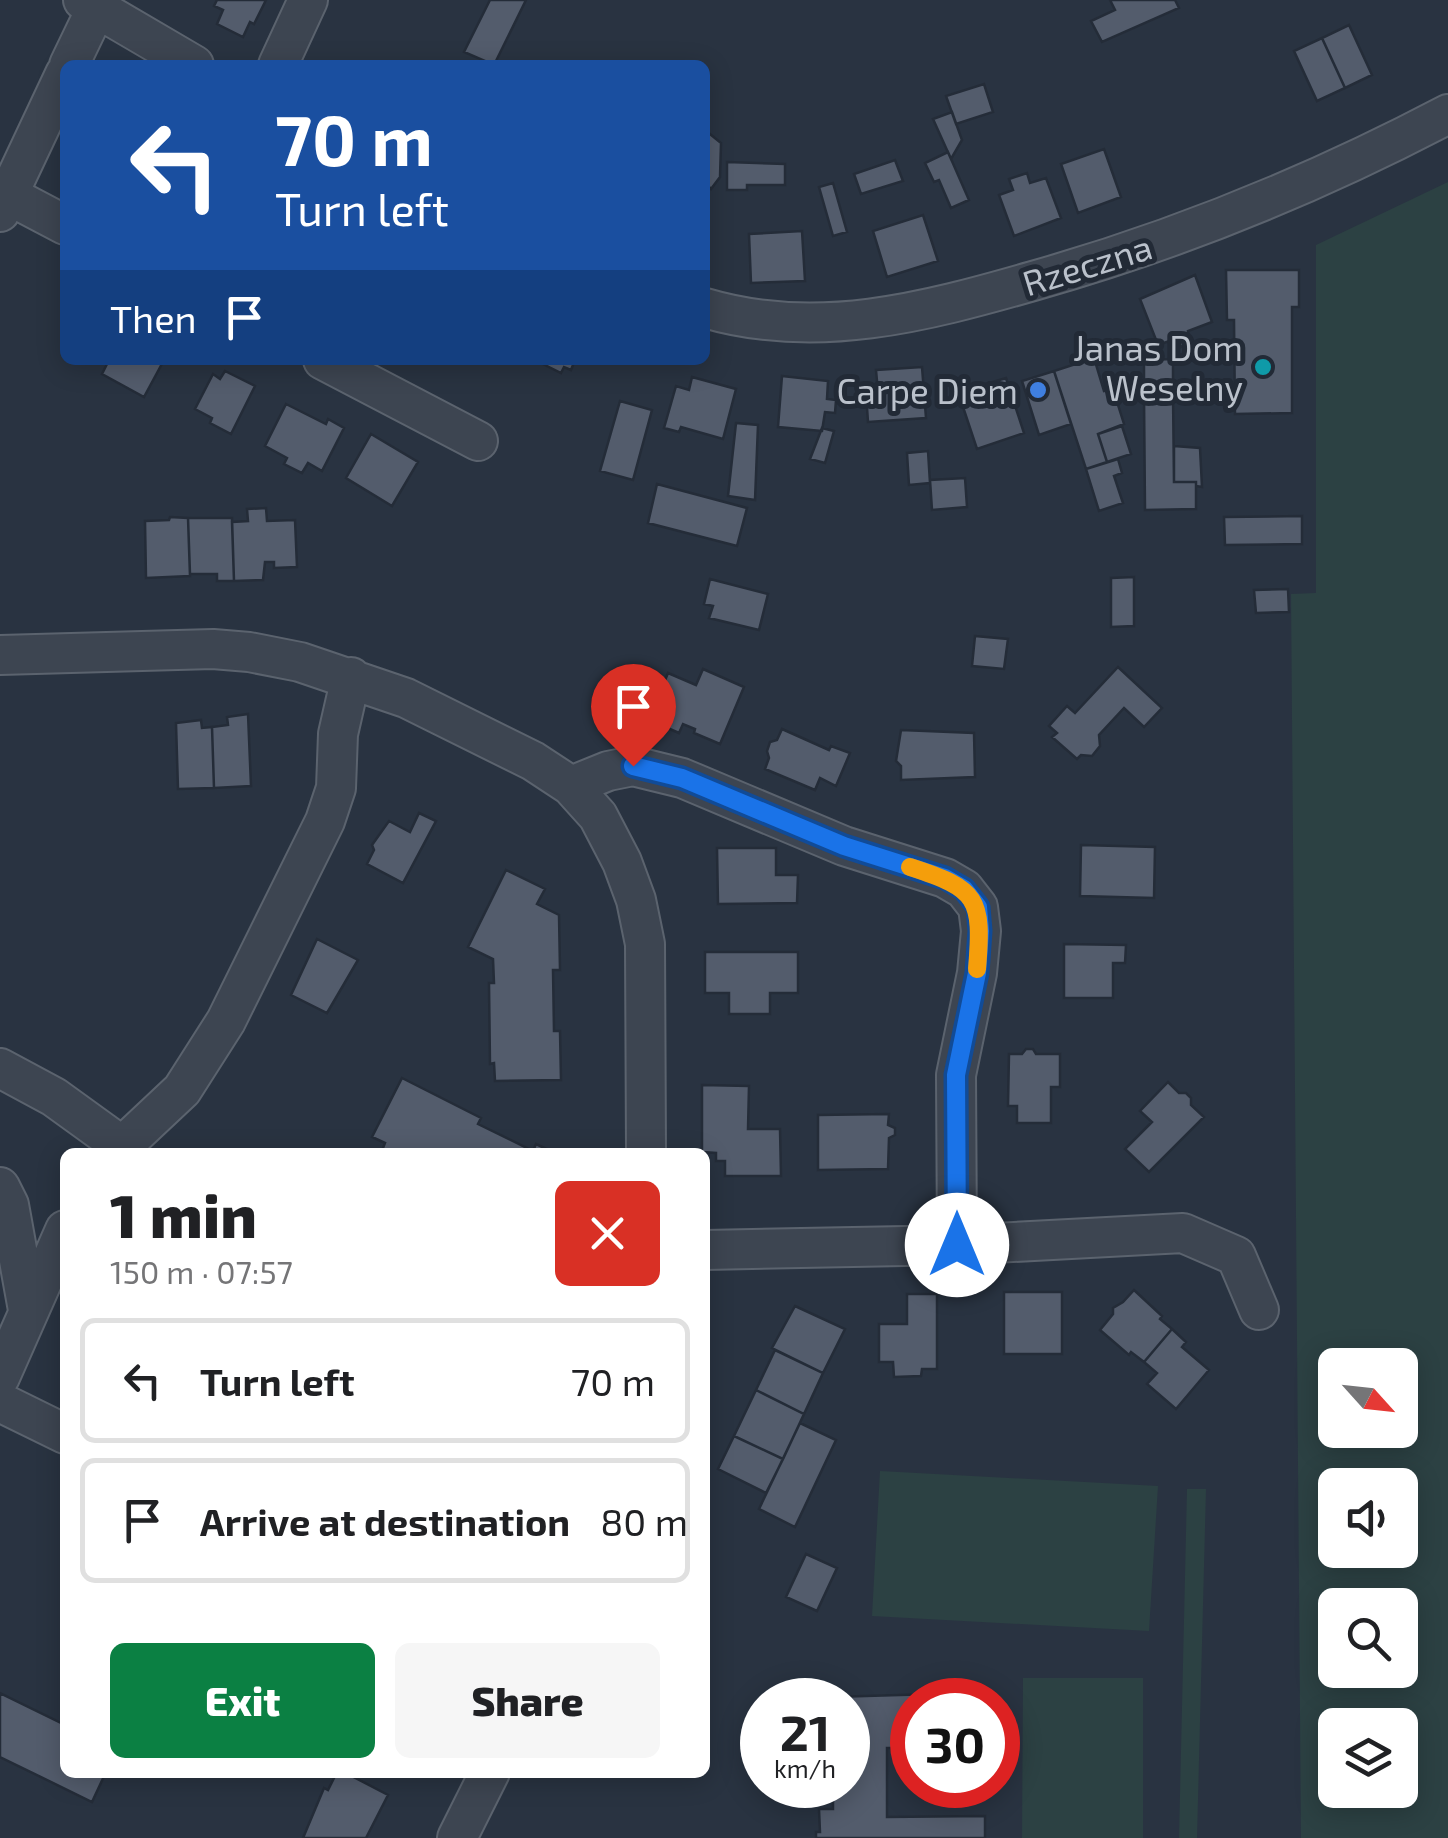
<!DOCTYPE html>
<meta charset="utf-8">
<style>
:root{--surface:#fff;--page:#f6f6f6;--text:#202124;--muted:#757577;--line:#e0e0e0;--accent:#0b8043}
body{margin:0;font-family:"Exo 2",sans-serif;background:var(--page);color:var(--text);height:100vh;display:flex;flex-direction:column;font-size:38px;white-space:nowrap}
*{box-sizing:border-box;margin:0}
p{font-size:32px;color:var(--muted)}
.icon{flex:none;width:55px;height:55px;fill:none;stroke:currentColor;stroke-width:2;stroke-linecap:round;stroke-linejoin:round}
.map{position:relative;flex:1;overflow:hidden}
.sheet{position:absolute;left:60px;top:1148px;width:650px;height:630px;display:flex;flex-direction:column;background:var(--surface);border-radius:15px;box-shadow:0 5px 25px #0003}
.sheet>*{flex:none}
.guide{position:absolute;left:60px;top:60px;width:650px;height:305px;border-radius:15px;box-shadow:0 5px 25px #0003;background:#1a4fa0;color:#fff;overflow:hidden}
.needle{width:65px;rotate:117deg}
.buttons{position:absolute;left:1318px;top:1348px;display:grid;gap:20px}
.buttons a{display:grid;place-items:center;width:100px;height:100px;border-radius:15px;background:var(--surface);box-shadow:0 5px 25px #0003;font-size:50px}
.speed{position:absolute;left:740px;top:1678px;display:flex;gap:20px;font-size:50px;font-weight:700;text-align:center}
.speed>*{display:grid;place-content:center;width:130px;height:130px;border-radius:50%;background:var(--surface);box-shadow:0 5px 25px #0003;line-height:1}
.speed small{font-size:25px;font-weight:400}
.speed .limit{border:15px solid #d22;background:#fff;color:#111}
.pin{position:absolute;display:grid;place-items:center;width:85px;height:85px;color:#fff;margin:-102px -42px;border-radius:50% 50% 50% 0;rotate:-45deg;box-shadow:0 0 10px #0007}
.pin .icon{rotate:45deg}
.me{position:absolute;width:110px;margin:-55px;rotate:0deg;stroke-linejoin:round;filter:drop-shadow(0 0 8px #0008)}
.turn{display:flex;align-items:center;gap:35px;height:210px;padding:0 50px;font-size:45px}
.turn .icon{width:130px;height:130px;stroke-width:2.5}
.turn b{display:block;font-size:70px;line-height:85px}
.then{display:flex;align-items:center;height:95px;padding:0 50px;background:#0003;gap:20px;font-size:38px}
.round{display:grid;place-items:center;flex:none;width:105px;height:105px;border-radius:15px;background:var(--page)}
.summary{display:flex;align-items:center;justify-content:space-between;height:170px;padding:0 50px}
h1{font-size:60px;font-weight:800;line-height:75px}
.cta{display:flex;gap:20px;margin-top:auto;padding:20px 50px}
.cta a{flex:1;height:115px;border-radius:15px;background:var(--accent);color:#fff;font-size:40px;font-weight:800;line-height:115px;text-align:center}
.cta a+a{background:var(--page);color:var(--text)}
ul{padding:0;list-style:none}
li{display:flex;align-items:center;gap:30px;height:125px;margin:0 20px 15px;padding:0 30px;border:5px solid var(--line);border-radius:15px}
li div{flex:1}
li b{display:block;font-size:38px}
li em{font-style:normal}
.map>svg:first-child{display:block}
</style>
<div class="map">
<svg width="1448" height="1838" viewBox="0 0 1448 1838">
<rect width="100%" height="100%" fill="#293341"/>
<path fill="#2c4143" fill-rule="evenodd" d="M1448,182V1838H1301L1291,594L1316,593V245ZM1335,1365H1400V1430H1335ZM1335,1485H1400V1550H1335ZM1335,1605H1400V1670H1335ZM1335,1725H1400V1790H1335Z
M880,1471L1158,1486L1149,1631L872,1616Z
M1187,1489H1206L1197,1838H1179Z
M1023,1678H1143V1838H1022Z"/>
<path fill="#535c6c" stroke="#242c38" stroke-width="2.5" d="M217,0H266L254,24L250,22L243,37L217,24L223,10L214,6Z
M490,0H526L494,65L464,52Z
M1110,0H1175L1179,8L1102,42L1091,21L1115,10Z
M1349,25L1372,75L1345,88L1322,38Z
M1322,38L1345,88L1317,101L1294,51Z
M984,84L993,112L956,124L946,96Z
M952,112L962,140L951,159L933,119Z
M705,130L721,143L720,177L711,189L705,183Z
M1104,149L1121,197L1078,213L1061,164Z
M948,152L969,200L951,208L939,180L934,182L925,163Z
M895,160L903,181L861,194L854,174Z
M727,162L785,164V185H747V190H727Z
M1027,173L1030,183L1046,178L1061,218L1014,236L999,195L1013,190L1009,179Z
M833,183L847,232L833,236L819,187Z
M923,215L938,261L887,277L873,231Z
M802,231L805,281L751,283L749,234Z
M1226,270H1299V307H1292V413L1235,414L1234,320H1227Z
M1195,275L1212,322L1188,331L1190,343L1181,347L1178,338L1158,345L1140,299Z
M1094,358L1104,391L1113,389L1124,424L1098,434L1107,462L1086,469L1054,371Z
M1173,359V395L1144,396V360Z
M109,360H164L144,397L102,374Z
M535,360H575L571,370L564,367L561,373Z
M922,367L926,418L868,422L866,393L878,392L876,370Z
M225,371L255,386L231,434L210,423L212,418L195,409L213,374L220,379Z
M1054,371L1071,424L1039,435L1022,381Z
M782,376L828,381L827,399L836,400L835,413L825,412L822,431L778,427Z
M692,377L736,389L723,439L681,427L679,432L664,428L676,386L689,390Z
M1006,378L1024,433L977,449L958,392Z
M1173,395L1174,482H1196V509L1145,510L1144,396Z
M620,401L652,410L633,480L600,471Z
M286,404L326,424L328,419L344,428L322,471L308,463L302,473L284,464L287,458L265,446Z
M736,423L758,425L755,500L728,496Z
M1122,426L1131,454L1107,462L1098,434Z
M822,428L834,431L825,463L810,459Z
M371,434L418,462L392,506L346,478Z
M1174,446L1200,448L1202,487L1196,486V482H1174Z
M928,451L930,483L909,485L907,453Z
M1118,459L1122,473L1114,476L1123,503L1099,511L1086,469Z
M965,478L967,507L932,510L930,480Z
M657,484L747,508L737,546L648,523Z
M266,508L267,521L295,520L297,567L274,568V562H265L263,580L234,581L232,522L248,521L247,509Z
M1302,516V544L1225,545L1224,517Z
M170,517L188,518L190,576L146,578L145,521L169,520Z
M188,518H232L234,581H217V574H190Z
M1134,577V626L1111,627V578Z
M710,579L768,594L759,630L709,618L713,606L704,604Z
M1288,589L1289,612L1256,613L1254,590Z
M975,636L1008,639L1004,669L972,666Z
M1118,667L1162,708L1144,727L1124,708L1099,735L1100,746L1092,756L1081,755L1077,759L1052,737L1057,733L1049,726L1067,706L1075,713Z
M703,669L744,687L720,744L694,733L695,729L683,724L679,733L663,726L665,721L651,714L668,673L696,685Z
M248,714L251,786L214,788L212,727L228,725L227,717Z
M201,720L202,728L212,727L214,788L178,789L176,723Z
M782,729L829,750L831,746L850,753L836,786L820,778L815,790L765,769L769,758L767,751L770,742L777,740Z
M901,730L974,733L975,777L901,780V766L896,761Z
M419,813L436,821L403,883L367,864L374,850L372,845L389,821L410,832Z
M1081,845L1155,847L1154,898L1080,896Z
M717,848H776V875H798L797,903L718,904Z
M506,870L545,889L537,904L559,915L560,970H553L554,1031H560L561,1080L495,1081L494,1063L490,1064L489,983H494L493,959L468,947Z
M317,939L358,960L327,1013L291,995Z
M1064,944L1126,945L1125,963H1113V998H1064Z
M705,952H798V993H770V1014H729V993H705Z
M1026,1049H1033L1036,1054H1060V1087H1051V1123H1017V1106H1008L1009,1054H1022Z
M402,1078L481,1118L478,1124L533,1151L536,1144L553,1152H392L383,1148L385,1143L372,1137Z
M1168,1082L1179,1093H1186L1191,1098V1105L1204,1117L1149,1172L1125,1149L1152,1122L1140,1111Z
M702,1085L749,1086L748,1129H780L781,1176H725V1161H716V1153L702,1152Z
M889,1114L888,1125L895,1128V1135L889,1138L888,1169L818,1170V1115Z
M1134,1290L1162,1316L1160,1319L1172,1329L1144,1362L1131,1352L1129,1355L1100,1330L1113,1314V1308L1123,1302Z
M1004,1292H1062V1354H1004Z
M907,1294H937V1369H922L921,1376L894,1377L893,1362H879V1324H907Z
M795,1306L845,1329L823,1373L772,1348Z
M1172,1329L1186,1342L1182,1347L1209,1370L1176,1409L1147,1384L1157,1373L1144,1362Z
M775,1350L823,1373L804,1414L756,1390Z
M756,1390L804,1414L783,1459L734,1436Z
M800,1423L836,1440L795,1527L759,1509Z
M734,1436L783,1459L766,1493L718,1469Z
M806,1554L837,1568L817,1611L786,1597Z
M0,1693L65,1725V1772H106L92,1802L0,1757Z
M934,1694V1700H912V1748H887V1817L985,1816V1838H816V1832H820L819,1809H833V1785H848V1700H832V1697Z
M337,1772H344L388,1795L366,1838H303L324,1788L328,1790Z"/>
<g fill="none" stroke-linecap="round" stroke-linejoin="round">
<defs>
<path id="minor" d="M83,0L194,65
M69,65L96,9
M278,65L308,0
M8,195L65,225
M0,212L65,74
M705,308C816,341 925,312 1033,281C1178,240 1315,184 1448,114
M323,360L478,441
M0,655L213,649L249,652L300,662L406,698L533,761L571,786L598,816L622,862L636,900L645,944L646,1152
M571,786L608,771L633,766L682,778L844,846L945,878L964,889L978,907L981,931L977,973L956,1075L957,1245
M0,1068L54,1097L130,1152
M116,1152L182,1090L226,1021L325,821L336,788L338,734L351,677
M0,1187L9,1205L28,1310
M705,1250L957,1245L1183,1233L1236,1256L1259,1310
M0,1377L65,1230
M0,1402L65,1434
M457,1838L490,1772"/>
</defs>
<use href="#minor" stroke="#5b636e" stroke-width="42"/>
<use href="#minor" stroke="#3d4551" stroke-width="38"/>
</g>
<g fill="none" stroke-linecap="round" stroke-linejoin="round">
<defs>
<path id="route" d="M633,766L682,778L844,846L945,878L964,889L978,907L980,931L977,973L956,1075L957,1245"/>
</defs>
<use href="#route" stroke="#114b97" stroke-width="25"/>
<use href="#route" stroke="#1a73e8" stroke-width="18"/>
<path stroke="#f59e0b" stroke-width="18" d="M910,867C978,889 983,898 977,969"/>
</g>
<circle fill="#0f9aa8" stroke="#222a36" stroke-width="4" cx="1263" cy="367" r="10"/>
<circle fill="#3f7fe0" stroke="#222a36" stroke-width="4" cx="1038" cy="390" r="10"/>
<g text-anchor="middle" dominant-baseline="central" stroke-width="10" stroke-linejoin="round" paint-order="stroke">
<g font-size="35" fill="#bac1cb" stroke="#222a36">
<text transform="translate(1087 264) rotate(-17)">Rzeczna</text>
</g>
<g font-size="35" fill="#bac1cb" stroke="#222a36" text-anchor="end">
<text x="1243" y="347">Janas Dom<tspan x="1243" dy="40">Weselny</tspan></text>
<text x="1018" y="390">Carpe Diem</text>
</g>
</g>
</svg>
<div class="buttons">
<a><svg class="needle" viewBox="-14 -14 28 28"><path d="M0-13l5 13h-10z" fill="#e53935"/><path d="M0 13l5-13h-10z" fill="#757577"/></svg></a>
<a><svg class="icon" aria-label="sound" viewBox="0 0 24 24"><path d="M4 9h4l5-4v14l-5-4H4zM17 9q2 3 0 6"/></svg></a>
<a><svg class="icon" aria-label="search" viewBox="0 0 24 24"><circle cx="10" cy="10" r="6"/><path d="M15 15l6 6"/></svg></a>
<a><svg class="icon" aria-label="layers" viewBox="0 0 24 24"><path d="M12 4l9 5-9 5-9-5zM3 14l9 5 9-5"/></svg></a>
</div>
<div class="speed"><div>21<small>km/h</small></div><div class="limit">30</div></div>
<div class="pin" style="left:633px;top:766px;background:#d93025"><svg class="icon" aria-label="arrive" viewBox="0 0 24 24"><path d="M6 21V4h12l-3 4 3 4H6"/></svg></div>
<svg class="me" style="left:957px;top:1245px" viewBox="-20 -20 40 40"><circle r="19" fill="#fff"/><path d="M0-13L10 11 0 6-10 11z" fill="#1a73e8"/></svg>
<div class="guide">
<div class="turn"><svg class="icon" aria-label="left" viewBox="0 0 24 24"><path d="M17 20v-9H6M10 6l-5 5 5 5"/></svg><div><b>70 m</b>Turn left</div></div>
<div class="then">Then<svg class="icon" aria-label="arrive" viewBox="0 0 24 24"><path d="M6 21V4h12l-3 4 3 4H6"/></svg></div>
</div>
<section class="sheet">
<div class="summary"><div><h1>1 min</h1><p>150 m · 07:57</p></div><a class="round" style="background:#d93025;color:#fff"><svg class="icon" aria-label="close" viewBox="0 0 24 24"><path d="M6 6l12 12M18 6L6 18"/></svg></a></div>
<ul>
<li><svg class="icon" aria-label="left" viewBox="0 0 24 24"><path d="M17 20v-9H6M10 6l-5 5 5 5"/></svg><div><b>Turn left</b></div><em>70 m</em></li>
<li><svg class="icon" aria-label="arrive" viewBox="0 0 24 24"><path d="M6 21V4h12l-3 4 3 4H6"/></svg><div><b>Arrive at destination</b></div><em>80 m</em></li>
</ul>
<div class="cta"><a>Exit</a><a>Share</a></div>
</section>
</div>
